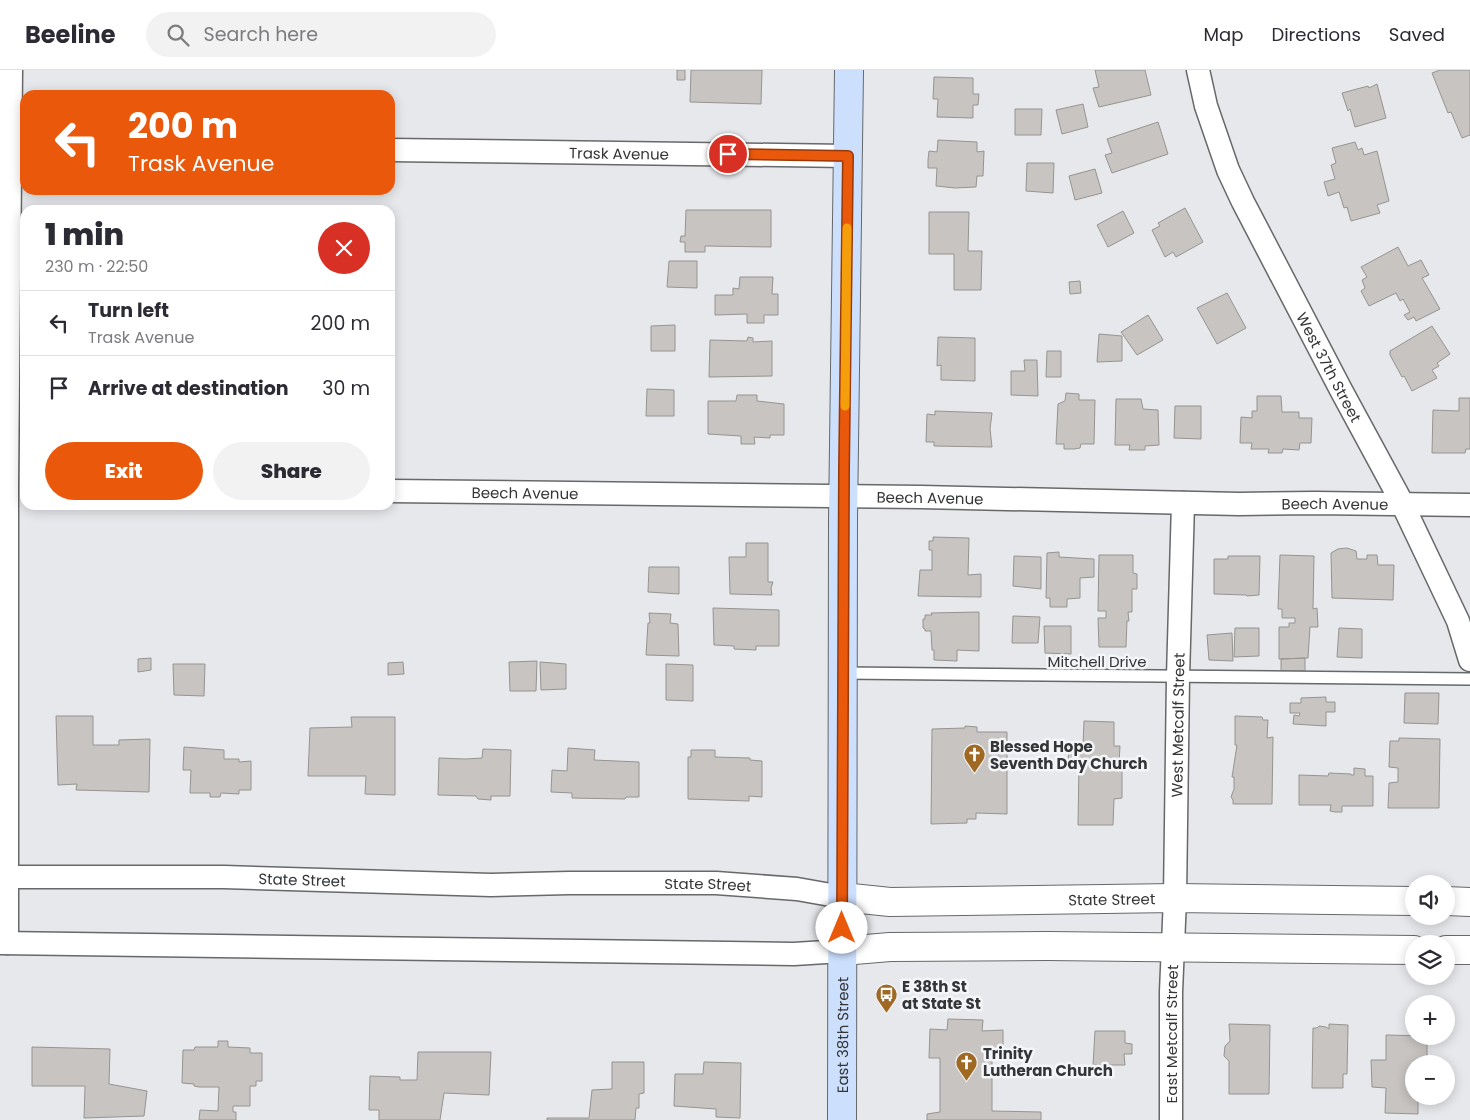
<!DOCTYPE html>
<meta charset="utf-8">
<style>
:root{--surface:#fff;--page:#f2f2f3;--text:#2b2b33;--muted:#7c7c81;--line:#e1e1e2;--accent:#ea580c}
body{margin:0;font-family:Poppins,sans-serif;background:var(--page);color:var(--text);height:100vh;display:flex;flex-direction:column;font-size:19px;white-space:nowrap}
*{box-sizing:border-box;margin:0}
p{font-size:16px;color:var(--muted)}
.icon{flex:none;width:28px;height:28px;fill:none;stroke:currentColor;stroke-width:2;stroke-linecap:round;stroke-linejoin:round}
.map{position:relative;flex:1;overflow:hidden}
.sheet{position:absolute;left:20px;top:135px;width:375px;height:305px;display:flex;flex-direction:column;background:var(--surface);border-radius:15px;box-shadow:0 2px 12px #0003}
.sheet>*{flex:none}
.top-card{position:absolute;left:20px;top:20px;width:375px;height:105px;border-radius:15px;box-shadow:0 2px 12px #0003;background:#ea580c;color:#fff;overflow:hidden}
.tools{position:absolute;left:1405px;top:805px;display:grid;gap:10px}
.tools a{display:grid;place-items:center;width:50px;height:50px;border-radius:50%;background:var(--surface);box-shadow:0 2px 12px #0003;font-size:25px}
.pin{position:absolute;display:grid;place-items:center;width:42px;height:42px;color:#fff;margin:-21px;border:2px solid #fff;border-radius:50%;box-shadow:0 1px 5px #0007}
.me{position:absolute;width:55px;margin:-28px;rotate:0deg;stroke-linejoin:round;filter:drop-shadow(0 0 4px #0008)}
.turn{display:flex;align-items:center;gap:18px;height:105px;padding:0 25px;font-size:22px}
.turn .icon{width:65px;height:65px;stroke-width:2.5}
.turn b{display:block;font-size:35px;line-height:42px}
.round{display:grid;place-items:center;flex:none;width:52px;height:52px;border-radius:26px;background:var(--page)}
.summary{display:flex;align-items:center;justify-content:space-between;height:85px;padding:0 25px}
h1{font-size:30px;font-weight:800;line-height:38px}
.cta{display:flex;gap:10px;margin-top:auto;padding:10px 25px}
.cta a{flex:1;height:58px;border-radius:30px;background:var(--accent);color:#fff;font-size:20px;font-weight:800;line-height:58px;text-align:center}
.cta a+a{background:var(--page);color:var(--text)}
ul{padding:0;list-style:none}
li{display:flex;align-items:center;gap:15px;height:65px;padding:0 25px;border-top:1px solid var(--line)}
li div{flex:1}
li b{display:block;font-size:19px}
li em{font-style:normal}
header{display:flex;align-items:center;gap:30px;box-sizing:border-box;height:70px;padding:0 25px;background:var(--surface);border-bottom:1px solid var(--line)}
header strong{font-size:24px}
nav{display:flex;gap:28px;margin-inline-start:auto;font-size:18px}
.search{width:350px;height:45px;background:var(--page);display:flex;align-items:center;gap:12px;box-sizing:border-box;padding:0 18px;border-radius:28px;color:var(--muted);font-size:19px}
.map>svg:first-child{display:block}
</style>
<header>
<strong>Beeline</strong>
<div class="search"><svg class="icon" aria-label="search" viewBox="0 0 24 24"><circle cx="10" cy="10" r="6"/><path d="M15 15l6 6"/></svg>Search here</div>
<nav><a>Map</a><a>Directions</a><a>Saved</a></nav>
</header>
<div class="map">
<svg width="1470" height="1050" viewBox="0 0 1470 1050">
<rect width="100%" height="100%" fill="#e6e8eb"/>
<path fill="#c7c4c2" stroke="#969491" d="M677,0H685V10H677Z
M691,0H762L761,34L690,32Z
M1095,0H1145L1151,25L1099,37L1093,18L1099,17Z
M1440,0H1470V65L1462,68L1451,42L1448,43L1432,3Z
M934,7L973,8V24H979L978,35H973V48L937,47L938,29H933Z
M1377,14L1386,48L1355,57L1350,39L1348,41L1342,23L1368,16L1369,18Z
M1083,34L1088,57L1062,64L1056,40Z
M1015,39H1042L1041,65H1015Z
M1158,52L1168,84L1112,103L1105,85L1112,83L1107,69Z
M938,70L977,72V82L984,81L983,106H977L976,117L955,118L936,116L937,98H928V90L929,81L937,82Z
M1355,72L1358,80L1362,78L1364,85L1377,81L1389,131L1377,135L1380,143L1351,151L1347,137L1344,138L1339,122L1328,126L1324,112L1335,109L1331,95L1336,93L1332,78Z
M1027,93H1054L1053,123L1026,121Z
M1095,99L1102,123L1075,130L1069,106Z
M1185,138L1203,172L1176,187L1173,182L1165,187L1152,160L1160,156L1158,153Z
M686,140H771V177L705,176V182H685V172H680L681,166H685Z
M1123,141L1134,163L1108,177L1097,155Z
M929,142H969L968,181H982L981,220H954V184H929Z
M1398,177L1408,196L1421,190L1429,205L1422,208L1440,239L1416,251L1414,247L1408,250L1404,245L1410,242L1403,229L1400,231L1396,223L1369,236L1361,221L1365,218L1362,210L1367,207L1361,197Z
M669,191H697V218L667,217Z
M740,207H773L772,224H778V245H764V253H747V244L715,245V225H733V218L739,219Z
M1080,211L1081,223L1070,224L1069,212Z
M1227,223L1246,258L1217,274L1197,238Z
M1148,245L1163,270L1137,285L1121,262Z
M675,255V281H651V256Z
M1432,256L1450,284L1437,293L1439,296L1432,300L1437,308L1412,321L1404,306L1402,307L1390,285V281Z
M1099,264L1122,266V291L1097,292Z
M748,267L753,268V272L772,271V306L709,307L710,270L747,271Z
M938,267L975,268V311L941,310V295L937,296Z
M1047,281H1061V307H1046Z
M1024,290H1037L1038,326L1011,325V301H1025Z
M647,319L674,320V346H646Z
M1066,323L1079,324V330H1095L1094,374H1081L1080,378L1074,379H1064V374H1056L1058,334L1065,331Z
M737,325H757V331L784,334V365H770V368L754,367L755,374H741V366L708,364V331H736Z
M1257,326H1281L1282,342H1299V348H1312L1311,373H1300L1299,380L1283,379L1282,383H1268L1269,379H1251L1252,373H1240L1241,347L1252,348V341H1257Z
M1459,328H1470V379H1466L1465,383H1432L1433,340L1459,341Z
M1116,329H1141L1143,339L1158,340L1159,375L1145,376V380H1129L1130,375H1115Z
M1175,336H1201V369L1174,368Z
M935,341L992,343L990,359L992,377L934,376V372H926L927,344L935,345Z
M933,467L969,468L968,505L981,504V527L918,526L920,500H932V480H929V471H933Z
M746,473H768V512H773L771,518L772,525L730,524L729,487H746Z
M1347,478L1356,481L1357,489H1367V485H1377L1378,495H1394L1393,530L1332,528L1331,483L1338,479Z
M1059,482V487L1094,489V507L1080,508V528L1067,529V537H1050V528H1046L1047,483Z
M1099,485H1133V503L1137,504V519H1132V542H1128L1129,551H1127L1126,577H1099L1098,548H1106V541H1098Z
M1280,485L1314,486L1313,539L1317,538L1318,557H1310L1308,588L1279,589V557H1289V553H1295V548H1282V539H1278Z
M1014,486L1041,487V519L1013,516Z
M1228,486H1260L1259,525L1247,526L1246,525L1214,524V489H1228Z
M649,497H679V524L648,522Z
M713,538L779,540V576H756V580L734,579V576L714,575Z
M979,542V581L957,580V591L934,590V580H932L931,561H925V559L923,558V549H925V545H932L931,543Z
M649,543L671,544L670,553L678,554L679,586L646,585L648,553H650Z
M1013,546L1040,547L1038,573H1012Z
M1044,556H1071V584L1045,583Z
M1235,558H1259V586L1234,587Z
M1339,558L1362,559V588L1337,587Z
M1232,563L1233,591L1209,590L1207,565Z
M151,588V600L138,602V589Z
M1305,588V601H1281V589Z
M537,591L536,621H510L509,592Z
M403,592L404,604L388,605V593Z
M540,592L566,594V619L541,620Z
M173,594H205L204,626L174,625Z
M666,594L693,595V631L666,630Z
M1405,623H1439L1438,654L1404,653Z
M1326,627V632H1335V642H1326V656L1293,654L1294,645L1299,646L1300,643H1290V633H1301V628Z
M56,646H93V675H119V670L150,669L149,722L76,720L77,714L58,715Z
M1235,646L1262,647L1263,650H1268L1267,668L1273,667L1272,734H1233V730L1231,727L1234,719V707H1232L1237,675H1235Z
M351,647H395V725L365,724L366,706H308L310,658L352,657Z
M1084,651L1114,652V676H1120L1119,693L1113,694L1114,697L1122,696V728L1114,729L1113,755H1078L1079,693H1068L1069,675H1083Z
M965,656L977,657V662H1007V744L976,743V749H967V753L931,754L932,659L965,658Z
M1399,668L1440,669L1439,738H1388L1389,713L1398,712V698L1389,697L1390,671H1399Z
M184,677L224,680V689H239V692L251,691V720H239V724L221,723L220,727H210V723H190L191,700H183Z
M568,678L595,680L594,690L639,692V727H626L625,729L572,728V723L551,722L552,700L567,701Z
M483,679L511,680L510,726H491V730L478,729L476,726L438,725L439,688L465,689L482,688Z
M691,680H715V687L750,688V690L762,691V727L749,726V731L688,729V687H691Z
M1354,698L1365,699V706H1373V736H1342V742H1335L1330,741L1331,735H1299V705L1328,706L1329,703L1351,704V705H1354Z
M948,949L983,950L982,961L1003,960V989L992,988V1041L1041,1042V1050H927V1044L940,1042V988H929L930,959L947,960Z
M1229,954L1270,955L1269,1024H1229V991L1224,986L1225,976L1230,971Z
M1329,954L1348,955L1347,1004H1343V1018H1312L1313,958H1317L1319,956L1326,957L1329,959Z
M1095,961H1125V973L1132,974V984H1124L1125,995H1093Z
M1386,965L1427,966V994H1414V1026H1418V1044L1385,1043L1386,1018L1372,1017L1371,990H1386Z
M218,971H228V977L250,978V983H262V1011H256V1016H250V1036H233V1042H236V1050H199L200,1040L218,1041L219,1017H199L194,1016V1014L182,1013L183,980H194L195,977H218Z
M32,977L110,979L109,1014L147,1021L144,1046L84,1048L85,1016H32Z
M418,982H491L489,1025L444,1023L440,1050H379V1040H369L370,1006L400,1007V1010H417Z
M612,992H644V1023L639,1024V1038H636L635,1050H547V1048H589L592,1020L612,1019Z
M704,992L741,993L740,1048L716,1047V1039L674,1036L675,1004H703Z"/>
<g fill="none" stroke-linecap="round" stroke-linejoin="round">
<defs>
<path id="service" d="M844,603L1470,609"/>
<g id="minor">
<path id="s1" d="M1198,0L1206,36L1228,100L1243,132L1341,320L1400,429L1458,551L1470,590"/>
<path id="s2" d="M390,80L848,86"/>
<path id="s3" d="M390,421L921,427L1239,434L1315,433L1470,435"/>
<path id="s4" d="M0,807H224L491,815L569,813H716L797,819L842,827"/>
<path d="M0,873L794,884L842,881"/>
<path d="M7,873V416L11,0"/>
<path id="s5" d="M1171,1050V922L1175,828L1178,607L1183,433"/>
</g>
<g id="tertiary">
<path id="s6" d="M842,827L890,832L1175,828L1414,831"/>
<path d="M1446,831L1470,832"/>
<path d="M1446,880H1470"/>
<path d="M842,881L890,877L1047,876L1414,880"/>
</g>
<g id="secondary">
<path id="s7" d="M842,1050L843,450L849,0"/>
</g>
</defs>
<use href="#service" stroke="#66686a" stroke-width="14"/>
<use href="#minor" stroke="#66686a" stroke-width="25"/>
<use href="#tertiary" stroke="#66686a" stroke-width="30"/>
<use href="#secondary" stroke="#66686a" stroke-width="30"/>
<use href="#service" stroke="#fff" stroke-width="11"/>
<use href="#minor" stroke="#fff" stroke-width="22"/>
<use href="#tertiary" stroke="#fff" stroke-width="28"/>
<use href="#secondary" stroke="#ccdffd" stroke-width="28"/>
</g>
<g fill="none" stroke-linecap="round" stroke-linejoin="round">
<defs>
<path id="route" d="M728,84L848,86L844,400L842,858"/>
</defs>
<use href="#route" stroke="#983908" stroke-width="12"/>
<use href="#route" stroke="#ea580c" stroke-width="9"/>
<path stroke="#f59e0b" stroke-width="9" d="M845,336L847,158"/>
</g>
<defs>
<symbol id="church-pin" viewBox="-11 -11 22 30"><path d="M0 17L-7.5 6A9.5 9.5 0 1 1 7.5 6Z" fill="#9f6823" stroke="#f3f5f9"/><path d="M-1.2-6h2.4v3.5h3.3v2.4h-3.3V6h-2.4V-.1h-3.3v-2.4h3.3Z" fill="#fff"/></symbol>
<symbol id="bus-pin" viewBox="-11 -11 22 30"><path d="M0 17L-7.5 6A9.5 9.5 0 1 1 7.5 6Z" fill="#9f6823" stroke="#f3f5f9"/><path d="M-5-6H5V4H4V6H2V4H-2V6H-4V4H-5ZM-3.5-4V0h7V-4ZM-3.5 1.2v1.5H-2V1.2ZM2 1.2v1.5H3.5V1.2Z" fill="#fff"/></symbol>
</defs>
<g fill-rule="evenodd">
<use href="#church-pin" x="962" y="672" width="25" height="34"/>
<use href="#bus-pin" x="874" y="912" width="25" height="34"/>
<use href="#church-pin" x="954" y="980" width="25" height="34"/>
</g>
<g text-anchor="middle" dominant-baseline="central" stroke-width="5" stroke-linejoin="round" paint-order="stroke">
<g font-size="15" fill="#343536" stroke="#f3f5f9">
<text stroke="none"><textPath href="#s2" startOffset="229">Trask Avenue</textPath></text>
<text stroke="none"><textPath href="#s1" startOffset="326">West 37th Street</textPath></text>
<text stroke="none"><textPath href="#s3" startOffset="135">Beech Avenue</textPath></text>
<text stroke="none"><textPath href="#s3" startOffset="540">Beech Avenue</textPath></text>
<text stroke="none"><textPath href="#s3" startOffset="945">Beech Avenue</textPath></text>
<text x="1097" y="591">Mitchell Drive</text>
<text stroke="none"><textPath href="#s5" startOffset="395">West Metcalf Street</textPath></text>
<text stroke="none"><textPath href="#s4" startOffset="302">State Street</textPath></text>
<text stroke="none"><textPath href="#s4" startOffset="708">State Street</textPath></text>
<text stroke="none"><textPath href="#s6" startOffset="270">State Street</textPath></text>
<text stroke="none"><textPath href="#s5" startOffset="86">East Metcalf Street</textPath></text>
<text stroke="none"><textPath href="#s7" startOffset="85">East 38th Street</textPath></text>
</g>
<g font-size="15" font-weight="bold" fill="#343536" stroke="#f3f5f9" text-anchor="start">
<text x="990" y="676">Blessed Hope<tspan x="990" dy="17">Seventh Day Church</tspan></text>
<text x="902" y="916">E 38th St<tspan x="902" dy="17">at State St</tspan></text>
<text x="983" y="983">Trinity<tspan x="983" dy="17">Lutheran Church</tspan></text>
</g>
</g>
</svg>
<div class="tools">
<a><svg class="icon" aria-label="sound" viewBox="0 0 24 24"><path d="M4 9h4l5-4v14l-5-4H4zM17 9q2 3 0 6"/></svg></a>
<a><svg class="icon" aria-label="layers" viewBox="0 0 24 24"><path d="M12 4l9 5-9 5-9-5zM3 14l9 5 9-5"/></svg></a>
<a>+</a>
<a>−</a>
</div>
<div class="pin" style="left:728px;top:84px;background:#d93025"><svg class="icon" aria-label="arrive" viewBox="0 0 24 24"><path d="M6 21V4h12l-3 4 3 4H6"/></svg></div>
<svg class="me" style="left:842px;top:858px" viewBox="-20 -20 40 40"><circle r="19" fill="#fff"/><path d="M0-13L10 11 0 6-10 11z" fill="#ea580c"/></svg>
<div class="top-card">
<div class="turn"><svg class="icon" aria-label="left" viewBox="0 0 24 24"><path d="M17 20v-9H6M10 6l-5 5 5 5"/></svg><div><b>200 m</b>Trask Avenue</div></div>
</div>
<section class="sheet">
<div class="summary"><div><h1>1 min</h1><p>230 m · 22:50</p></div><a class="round" style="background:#d93025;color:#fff"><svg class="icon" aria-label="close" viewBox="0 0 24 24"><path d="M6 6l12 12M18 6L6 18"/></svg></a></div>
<ul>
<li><svg class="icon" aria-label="left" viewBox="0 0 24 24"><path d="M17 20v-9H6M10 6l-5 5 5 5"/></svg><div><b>Turn left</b><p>Trask Avenue</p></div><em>200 m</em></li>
<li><svg class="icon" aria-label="arrive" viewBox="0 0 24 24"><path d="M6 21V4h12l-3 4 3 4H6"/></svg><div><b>Arrive at destination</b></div><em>30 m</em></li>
</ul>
<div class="cta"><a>Exit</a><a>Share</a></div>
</section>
</div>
